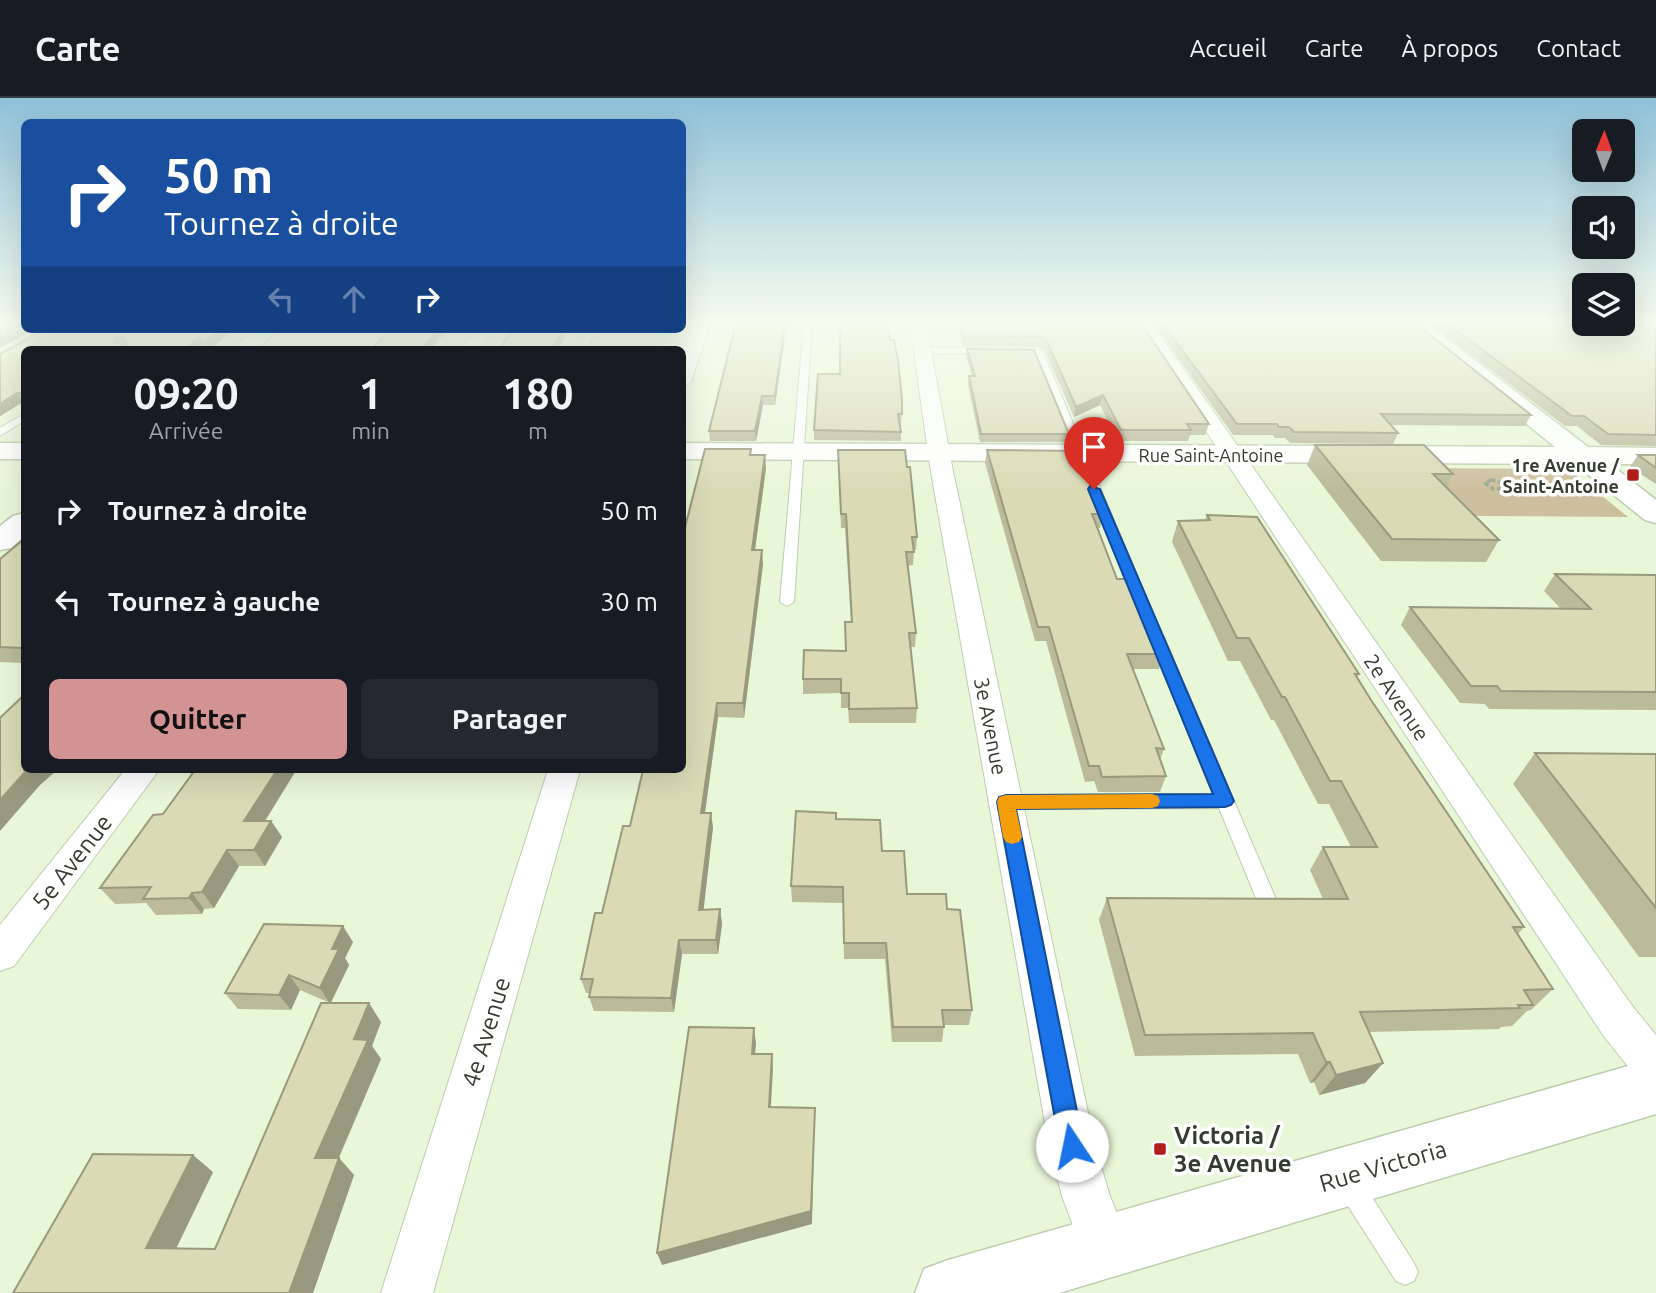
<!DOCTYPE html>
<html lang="fr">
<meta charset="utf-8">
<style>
:root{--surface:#171b24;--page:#242831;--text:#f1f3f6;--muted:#9ea1a6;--line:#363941;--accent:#d39393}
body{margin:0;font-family:Ubuntu,sans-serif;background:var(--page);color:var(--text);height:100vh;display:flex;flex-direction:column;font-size:26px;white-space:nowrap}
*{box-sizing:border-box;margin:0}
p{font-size:23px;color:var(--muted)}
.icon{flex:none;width:38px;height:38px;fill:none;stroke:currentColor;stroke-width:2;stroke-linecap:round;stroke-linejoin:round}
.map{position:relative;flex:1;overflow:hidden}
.sheet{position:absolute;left:21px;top:248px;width:665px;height:427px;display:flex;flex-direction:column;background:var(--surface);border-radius:10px;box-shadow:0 7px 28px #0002}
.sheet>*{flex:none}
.hud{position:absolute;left:21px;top:21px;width:665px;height:214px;border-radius:10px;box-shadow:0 7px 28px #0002;background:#1a4fa0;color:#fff;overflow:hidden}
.needle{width:46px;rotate:1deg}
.buttons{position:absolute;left:1572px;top:21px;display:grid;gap:14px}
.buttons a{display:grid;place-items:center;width:63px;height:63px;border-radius:10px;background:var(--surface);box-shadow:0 7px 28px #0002;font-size:35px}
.pin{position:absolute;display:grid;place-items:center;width:60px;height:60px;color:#fff;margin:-72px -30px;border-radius:50% 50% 50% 0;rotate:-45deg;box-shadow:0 0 7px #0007}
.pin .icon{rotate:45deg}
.me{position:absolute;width:77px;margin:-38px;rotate:349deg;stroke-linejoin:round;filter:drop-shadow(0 0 5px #0008)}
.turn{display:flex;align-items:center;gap:24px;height:147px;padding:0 28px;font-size:32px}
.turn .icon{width:91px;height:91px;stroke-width:2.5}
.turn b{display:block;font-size:49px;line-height:60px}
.lanes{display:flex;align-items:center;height:66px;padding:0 28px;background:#0003;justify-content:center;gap:35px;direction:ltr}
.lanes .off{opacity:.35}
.eta{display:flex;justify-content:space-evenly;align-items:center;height:119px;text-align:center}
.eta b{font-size:42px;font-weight:700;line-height:49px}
.cta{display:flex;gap:14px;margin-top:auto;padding:14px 28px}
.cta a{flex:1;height:80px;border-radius:10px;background:var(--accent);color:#111;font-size:28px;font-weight:700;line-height:80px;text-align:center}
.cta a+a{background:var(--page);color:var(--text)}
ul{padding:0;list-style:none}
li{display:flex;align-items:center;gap:21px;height:91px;padding:0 28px}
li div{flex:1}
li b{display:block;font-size:26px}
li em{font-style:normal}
header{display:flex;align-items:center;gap:42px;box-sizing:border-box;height:98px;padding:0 35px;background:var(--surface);border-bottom:2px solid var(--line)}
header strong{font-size:33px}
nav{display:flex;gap:38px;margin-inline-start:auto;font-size:24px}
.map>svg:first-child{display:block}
</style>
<header>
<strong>Carte</strong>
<nav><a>Accueil</a><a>Carte</a><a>À propos</a><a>Contact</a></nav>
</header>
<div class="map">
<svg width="1656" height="1195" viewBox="0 0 1656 1195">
<rect width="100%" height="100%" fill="#e9f7d9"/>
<path fill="#cec09f" d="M1425,370L1569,371L1628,419L1471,418Z"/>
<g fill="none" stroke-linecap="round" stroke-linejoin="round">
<defs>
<path id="lane" d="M804,225H812L794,504L787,508L780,504Z
M589,231H597L586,252H576Z
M987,250L992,253L990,255L923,256L918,253L923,250Z
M1016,251H1038L1043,254L1147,501L1145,504L1140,505L1133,501L1035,257L1013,256V252Z
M24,316V323L0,338V330Z
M1156,532L1163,537L1275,799L1272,805L1265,807L1258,805L1219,710L1006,711L1000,709L997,704L1000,699L1006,697L1213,696L1149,537Z
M1350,1075L1359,1079L1414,1165L1418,1174L1414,1183L1405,1187L1396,1183L1341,1097L1337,1088L1341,1079Z"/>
<path id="street" d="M694,225H710L691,284L682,289V257Z
M910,225H926L952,368L1095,1048L1110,1098L1131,1150L1124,1168L1106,1175L1088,1168L1062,1098L1049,1048L930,368Z
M1135,225H1151L1633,909L1656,937V991L1641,985L1603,937Z
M477,231H494L479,252H461Z
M125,672H159L14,868L0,873V827Z
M548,672H580L433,1195H381Z"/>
<path id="secondary" d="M1403,225H1426L1588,349L1656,350V366H1610L1656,402V425L1645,422L1575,366L682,361V345L1555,349Z
M255,231H279L256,252H231Z
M0,345H24V361H0Z
M24,415V439L11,450L0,452V428L13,418Z
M1656,960V1016L1059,1195H915L924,1171L948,1162Z"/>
</defs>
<use href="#lane" stroke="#bfcdaf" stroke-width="2"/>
<use href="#street" stroke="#bfcdaf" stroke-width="2"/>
<use href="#secondary" stroke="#bfcdaf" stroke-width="3"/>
<path stroke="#9faa93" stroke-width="3.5" stroke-dasharray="4.5 2.5" stroke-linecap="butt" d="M1491,382L1504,385L1509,390L1493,391L1485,385Z"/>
<use href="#lane" fill="#fff" fill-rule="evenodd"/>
<use href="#street" fill="#fff" fill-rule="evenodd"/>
<use href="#secondary" fill="#fff" fill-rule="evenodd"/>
</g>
<path fill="#bbbb9c" d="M787,225L775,307H763L756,343H710L709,333Z
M960,225H1141L1209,326L1205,337H1190L1188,343H1118L1100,307L1074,319L1045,253L1039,249L963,248L959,235Z
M1153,225H1415L1531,317L1525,328L1391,327L1398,335L1393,346L1290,345L1285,340H1275L1273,337H1233Z
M1429,225H1656V348L1601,347L1577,328H1565Z
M46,231H236L208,252L204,247L198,252H24V304H23L0,318V256Z
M890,242L902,302L901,325H900L901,334V343L814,342V332L840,276Z
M967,251L1069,336L1068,344H980L968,286L969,278H972L966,258Z
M1315,347L1453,376L1446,389L1499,442L1486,464L1381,463L1307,367Z
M751,351V357L766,370L755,452L763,466L744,620L718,619L705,715L713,729L703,812L720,811L722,826L718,856H682L674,914L594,913L589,899L590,895H586L581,881Z
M838,352L917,439L916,452H914L913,467L907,468L916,535L915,549H910L917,610L916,625H849L848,610H841V595L803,596V581L845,553V524H851L845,430H841Z
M987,352L1103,416L1100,430H1097L1117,481L1164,556L1159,571H1132L1164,651L1160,662L1166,678L1160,694H1098L1094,683L1085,684L1046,543H1035L985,365Z
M1638,357H1656V386L1630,369Z
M1207,417L1359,576L1357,579L1371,602L1524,829L1518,836L1553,891L1531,912L1527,913L1512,928L1501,929L1499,931L1369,934L1383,965L1365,985L1319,997L1314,984L1310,985L1298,956L1135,958L1099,822L1107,800L1323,801L1310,772L1323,749H1351L1329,706H1318L1274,622H1271L1240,563H1228L1172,444L1178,423L1205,422Z
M24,441V565L0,564V461Z
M1555,476L1656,477V612L1489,611L1485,606L1460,605L1401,527L1410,509L1561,511L1544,493Z
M1535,655L1656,656V859H1639L1513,686Z
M195,672H303L302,674H295L265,723H271L282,739L265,768H239L214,810L204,811L202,816L156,817L146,805L115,806L100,790L163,716Z
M836,721L882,753L907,796L947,811L972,912L969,927H944L942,944H892L885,861H844L843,805L792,804L791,788Z
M353,844L345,860L349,867L331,905L381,924L372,948L381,961L339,1060L354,1077L313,1195H13L213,1074L176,1151H215L330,905L300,892L291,912L238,911L225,895Z"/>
<path fill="#99997f" d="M785,225H787L775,307V298Z
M24,226V231H35L0,250V239Z
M221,231H236L208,252L204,244Z
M439,231H449L430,252H420Z
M564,231H569L557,252H553V249Z
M122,237L126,245L118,252L114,245V241Z
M200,239L204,247L198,252H183Z
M17,295L23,304L0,318V306Z
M1103,297L1100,307L1074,319L1076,309Z
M762,298L763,307L756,343L755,333Z
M765,357L766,370L753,466L752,452Z
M762,452L763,466L744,620L743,605Z
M717,605L718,619L703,729L701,715Z
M27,672L56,673L40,687L0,733V702Z
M277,672H294L295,674L255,739L244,723Z
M711,715L713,729L702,826L699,812Z
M271,723L282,739L265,768L254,752Z
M227,752L239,768L214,810L202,794Z
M192,795L204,811L202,816L189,800Z
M720,811L722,826L718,856L716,842Z
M343,828L353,844L345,860L349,867L330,906L320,890L332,851Z
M679,842L682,856L674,914L671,900Z
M289,877L300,892L291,912L279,897Z
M369,905L381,924L372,948L381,961L331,1077L315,1060L354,941Z
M754,930L756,945L754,970L752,956Z
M772,956L773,971L770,1023L769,1009Z
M1326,964H1330L1314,984L1310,985Z
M1383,965L1365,985L1319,997L1336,977Z
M815,1010L812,1126L662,1167L657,1155Z
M193,1057L213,1074L169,1165L146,1150Z
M339,1060L354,1077L313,1195H289Z"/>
<path fill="#dadab5" stroke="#99997f" stroke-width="2" fill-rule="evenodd" d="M0,225H24V226L0,239Z
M736,225H785L775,298H762L755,333H709Z
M840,225H887L890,242H894L898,262L902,302V316H898L901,334L814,332L818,276H840Z
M960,225H1141L1209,326H1187L1191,332H1121L1103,297L1076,309L1047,243L1041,239L964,238Z
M1162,225H1415L1531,317L1381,316L1398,335L1294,334L1289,329H1279L1277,326H1237Z
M1446,225H1584V226L1656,225V337L1608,336L1584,318H1572Z
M46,231H221L204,244L200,239L183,252H24V295H17L0,306V256ZM122,237L128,244L126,246L114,245V241Z
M391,231H439L420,252H371Z
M513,231H564L553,249H550L549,252H498Z
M967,251L1034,252L1069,336H981L969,278H975Z
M1315,347H1424L1453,376H1433L1499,442L1392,441Z
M705,351H751L750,357H765L752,452H762L743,605H717L701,715H711L699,812L720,811L716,842H679L671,900L589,899L593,881H581L595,815H602L623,728H630L643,672H682V441Z
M838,352H905L907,369H910L917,439H912L914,454H906L916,535H909L917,610L849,611V595H841V581H803L804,552L846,553L845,524H852L846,416H841Z
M987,352L1079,353L1103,416H1092L1117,481H1133L1164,556H1127L1164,651L1156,650L1166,678L1102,679L1099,668H1089L1049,529H1038Z
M1638,357H1656V370Z
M1207,417L1257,419L1359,576H1355L1371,602L1524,829H1513L1553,891L1524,892L1533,907H1518L1520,910L1360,914L1383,965L1336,977L1330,964H1326L1313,935L1145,937L1107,800L1348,801L1323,749H1377L1341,683H1330L1285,599H1282L1249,540H1237L1178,423L1210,422Z
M24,441V550L0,549V461Z
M1555,476L1656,477V594L1501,593L1497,588H1471L1410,509L1591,511Z
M24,597V672H27L0,702V620Z
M1535,655L1656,656V810Z
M195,672H277L244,723H271L254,752H227L202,794L192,795L189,800L143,801L151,789L100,790L153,717L163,716Z
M796,713L836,715V721L880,722L882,753H904L907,796H946L947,811L960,812L972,912H942L944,929H893L886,845H844L843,789L791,788Z
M264,826L343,828L332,851H339L320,890L289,877L279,897L225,895Z
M321,905H369L354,941L368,942L315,1060H339L289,1195H13L93,1056L193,1057L146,1150L215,1151Z
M689,929L754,930L752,956H772L769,1009L815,1010L811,1113L657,1155Z"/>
<linearGradient id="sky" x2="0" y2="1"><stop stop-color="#8fc1d9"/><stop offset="0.57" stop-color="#f5fbee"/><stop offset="1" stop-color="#f5fbee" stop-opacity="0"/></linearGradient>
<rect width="1656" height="392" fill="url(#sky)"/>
<path fill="#1a73e8" stroke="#114b97" stroke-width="2" d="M1090,388L1100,391L1234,703L1231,707L1225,709L1016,711L1084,1048L1081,1057L1072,1060L1063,1057L1060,1048L997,704L999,699L1006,697L1213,696L1088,391Z"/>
<path fill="#f59e0b" d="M1152,696L1158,698L1160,703L1158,708L1152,710L1016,711L1022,739L1019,744L1012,746L1006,744L1003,739L997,704L999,699L1006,697Z"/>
<g fill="#af1e1b" stroke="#fff" stroke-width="2.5">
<rect x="1626" y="370" width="14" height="14" rx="3.5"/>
<rect x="1153" y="1044" width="14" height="14" rx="3.5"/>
</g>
<g text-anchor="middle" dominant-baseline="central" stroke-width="7" stroke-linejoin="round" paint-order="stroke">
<g font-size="18" fill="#353b2f" stroke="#fff">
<text x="1211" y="357">Rue Saint-Antoine</text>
</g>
<g font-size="18" font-weight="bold" fill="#353b2f" stroke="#fff" text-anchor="end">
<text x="1619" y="367">1re Avenue /<tspan x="1619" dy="21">Saint-Antoine</tspan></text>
</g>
<g font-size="21" fill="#353b2f" stroke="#fff">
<text transform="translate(1397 599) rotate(56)">2e Avenue</text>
<text transform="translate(991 628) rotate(79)">3e Avenue</text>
</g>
<g font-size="24" fill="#353b2f" stroke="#fff">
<text transform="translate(72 764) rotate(-52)">5e Avenue</text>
<text transform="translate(486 934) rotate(-73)">4e Avenue</text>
<text transform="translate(1383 1068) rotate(-16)">Rue Victoria</text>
</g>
<g font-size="24" font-weight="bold" fill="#353b2f" stroke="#fff" text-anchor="start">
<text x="1174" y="1037">Victoria /<tspan x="1174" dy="28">3e Avenue</tspan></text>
</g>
</g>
</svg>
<div class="buttons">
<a><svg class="needle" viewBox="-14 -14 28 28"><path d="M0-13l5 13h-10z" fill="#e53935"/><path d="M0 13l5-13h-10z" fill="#9ea1a6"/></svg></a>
<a><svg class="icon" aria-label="sound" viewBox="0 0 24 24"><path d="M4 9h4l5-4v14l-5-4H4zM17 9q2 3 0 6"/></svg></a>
<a><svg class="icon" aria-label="layers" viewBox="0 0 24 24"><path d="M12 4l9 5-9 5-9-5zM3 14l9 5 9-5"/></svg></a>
</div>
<div class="pin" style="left:1094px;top:391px;background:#d93025"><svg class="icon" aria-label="arrive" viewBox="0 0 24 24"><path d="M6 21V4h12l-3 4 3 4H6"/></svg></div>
<svg class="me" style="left:1072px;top:1048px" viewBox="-20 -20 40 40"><circle r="19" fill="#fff"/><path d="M0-13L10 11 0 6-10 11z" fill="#1a73e8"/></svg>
<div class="hud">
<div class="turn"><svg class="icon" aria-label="right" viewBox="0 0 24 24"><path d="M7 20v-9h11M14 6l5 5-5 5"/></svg><div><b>50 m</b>Tournez à droite</div></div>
<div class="lanes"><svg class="icon off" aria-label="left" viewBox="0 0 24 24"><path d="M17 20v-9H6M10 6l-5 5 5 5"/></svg><svg class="icon off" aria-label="ahead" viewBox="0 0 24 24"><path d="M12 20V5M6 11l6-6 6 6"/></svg><svg class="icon" aria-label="right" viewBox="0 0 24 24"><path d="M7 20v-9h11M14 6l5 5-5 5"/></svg></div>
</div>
<section class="sheet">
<div class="eta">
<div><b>09:20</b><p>Arrivée</p></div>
<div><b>1</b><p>min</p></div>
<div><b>180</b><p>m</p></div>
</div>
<ul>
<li><svg class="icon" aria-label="right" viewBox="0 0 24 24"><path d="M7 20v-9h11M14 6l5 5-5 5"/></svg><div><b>Tournez à droite</b></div><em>50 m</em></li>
<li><svg class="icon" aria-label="left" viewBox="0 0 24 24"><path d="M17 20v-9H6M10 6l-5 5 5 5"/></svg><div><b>Tournez à gauche</b></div><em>30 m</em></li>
</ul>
<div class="cta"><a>Quitter</a><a>Partager</a></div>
</section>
</div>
